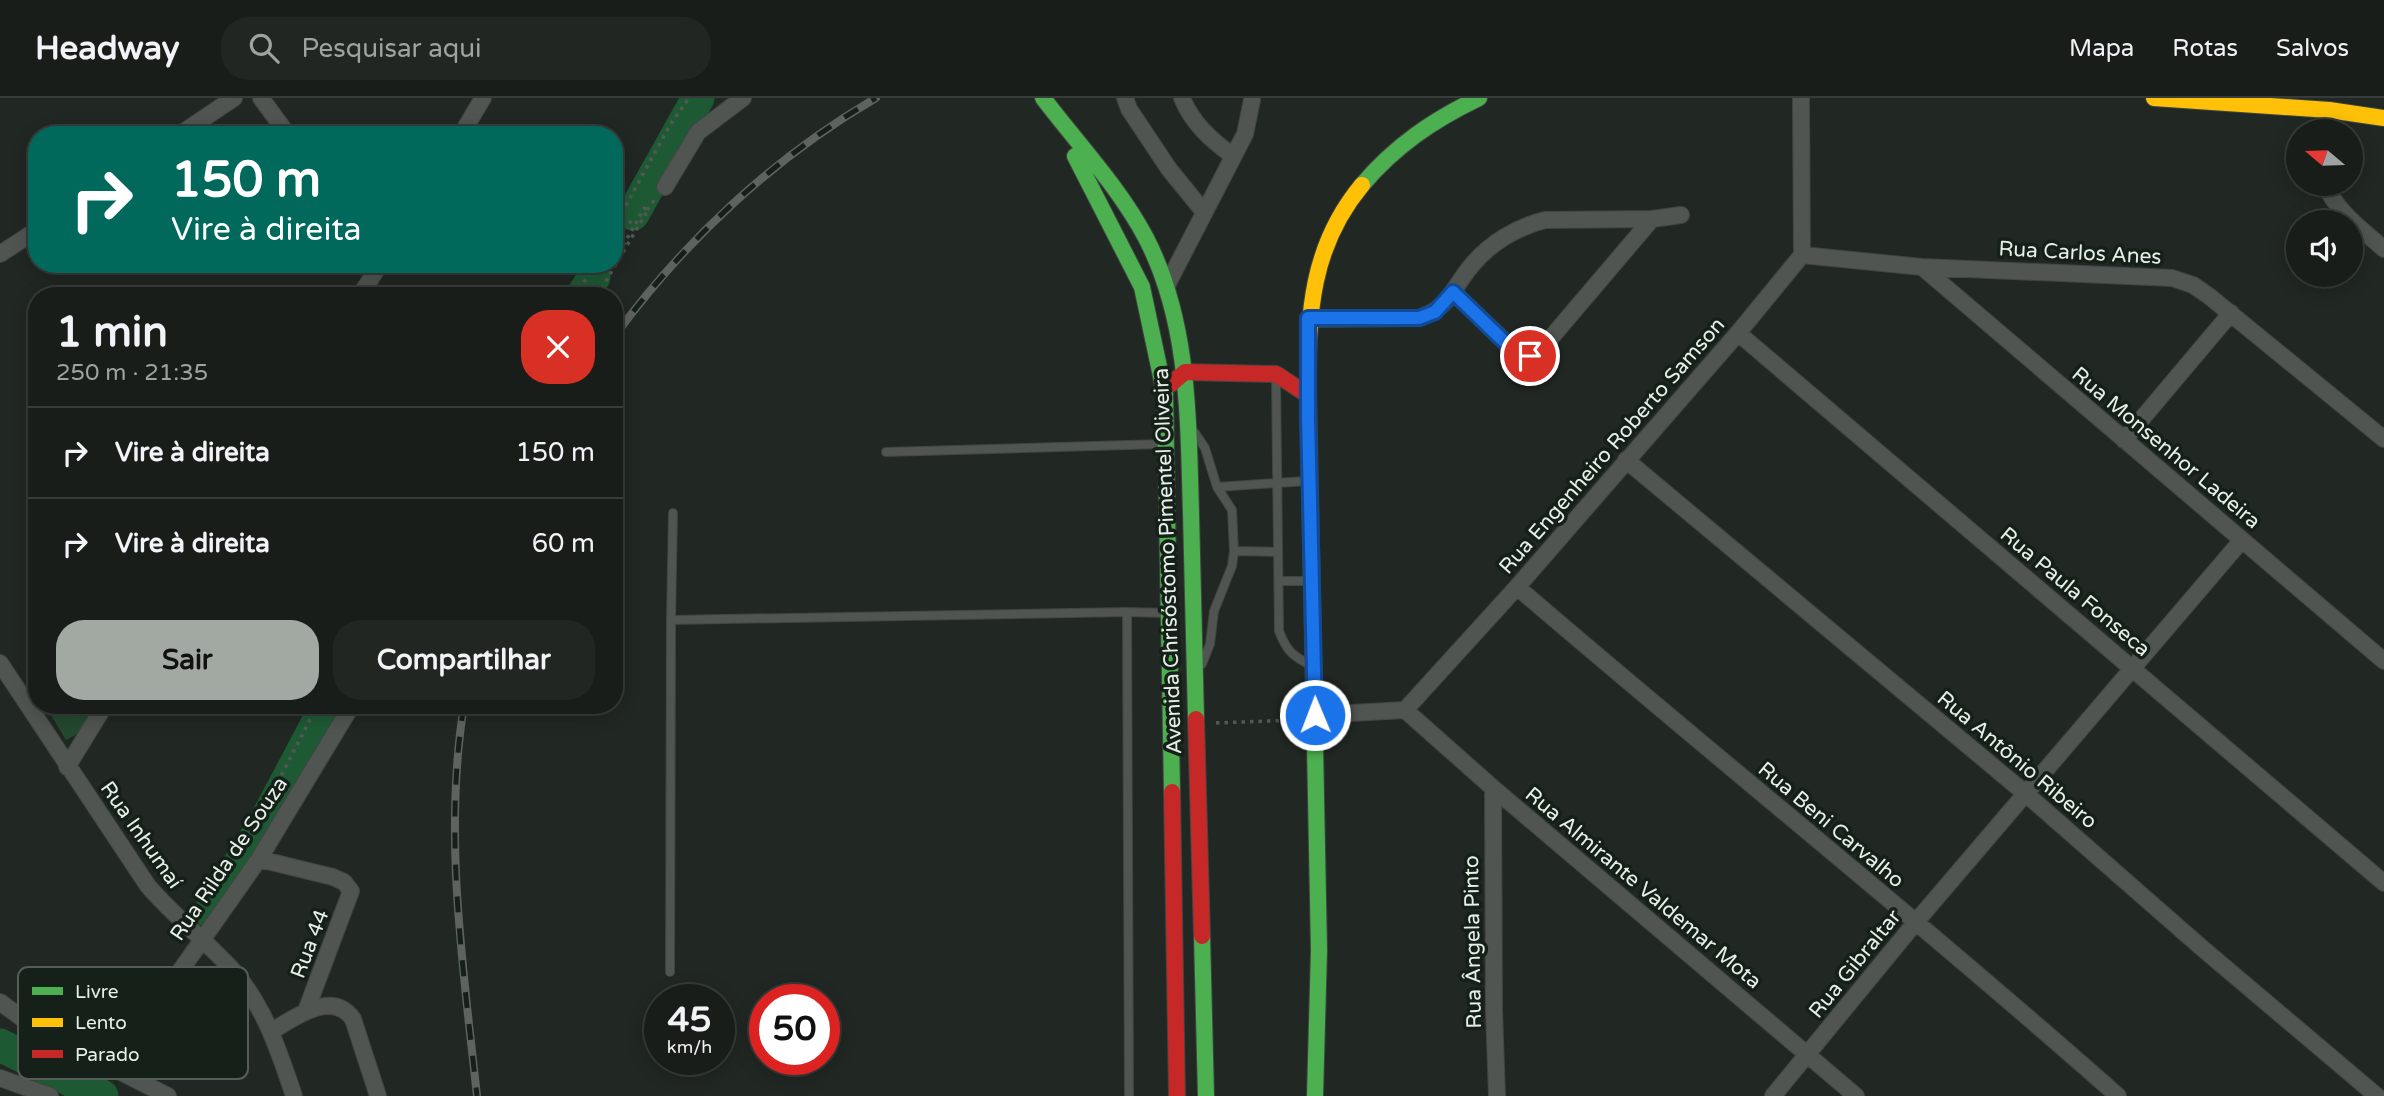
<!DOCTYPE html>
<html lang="pt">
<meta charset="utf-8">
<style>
:root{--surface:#191d1a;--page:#222623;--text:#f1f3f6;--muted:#9fa2a2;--line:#373b39;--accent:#a2a9a3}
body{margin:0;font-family:"Varela Round",sans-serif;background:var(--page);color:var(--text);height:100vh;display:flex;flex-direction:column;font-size:26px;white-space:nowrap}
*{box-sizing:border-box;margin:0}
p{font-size:23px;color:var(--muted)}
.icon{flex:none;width:38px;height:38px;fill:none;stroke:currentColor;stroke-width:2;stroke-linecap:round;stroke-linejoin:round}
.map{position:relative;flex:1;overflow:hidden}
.details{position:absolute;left:28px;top:189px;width:595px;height:427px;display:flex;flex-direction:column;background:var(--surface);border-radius:28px;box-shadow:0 4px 18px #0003,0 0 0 2px var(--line)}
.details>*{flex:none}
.banner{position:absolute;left:28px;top:28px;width:595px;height:147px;border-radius:28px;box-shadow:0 4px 18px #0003,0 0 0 2px var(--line);background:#00695c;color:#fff;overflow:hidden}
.needle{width:46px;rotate:289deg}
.controls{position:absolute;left:2286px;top:21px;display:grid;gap:14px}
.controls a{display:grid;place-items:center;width:77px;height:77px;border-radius:50%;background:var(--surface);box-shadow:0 4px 18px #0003,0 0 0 2px var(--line);font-size:35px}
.speed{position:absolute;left:644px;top:886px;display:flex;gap:14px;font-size:35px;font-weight:700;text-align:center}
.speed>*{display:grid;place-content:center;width:91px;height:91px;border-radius:50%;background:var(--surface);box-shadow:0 4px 18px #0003,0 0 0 2px var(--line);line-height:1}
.speed small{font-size:18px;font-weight:400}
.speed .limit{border:10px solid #d22;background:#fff;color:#111}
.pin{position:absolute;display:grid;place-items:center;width:60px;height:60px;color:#fff;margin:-30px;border:4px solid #fff;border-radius:50%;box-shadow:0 2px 7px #0007}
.me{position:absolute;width:77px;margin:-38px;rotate:359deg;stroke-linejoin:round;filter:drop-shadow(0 0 5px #0008)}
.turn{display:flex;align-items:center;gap:24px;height:147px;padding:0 28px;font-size:32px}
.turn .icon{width:91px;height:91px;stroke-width:2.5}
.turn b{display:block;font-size:49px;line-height:60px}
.round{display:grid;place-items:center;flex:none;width:74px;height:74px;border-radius:28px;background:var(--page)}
.head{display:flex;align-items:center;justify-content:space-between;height:119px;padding:0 28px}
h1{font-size:42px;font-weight:700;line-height:52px}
.primary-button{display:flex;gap:14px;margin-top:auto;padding:14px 28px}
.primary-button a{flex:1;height:80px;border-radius:28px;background:var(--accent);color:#111;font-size:28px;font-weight:700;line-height:80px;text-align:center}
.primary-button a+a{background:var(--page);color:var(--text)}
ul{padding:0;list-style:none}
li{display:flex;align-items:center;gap:21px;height:91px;padding:0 28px;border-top:2px solid var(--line)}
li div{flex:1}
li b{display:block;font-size:26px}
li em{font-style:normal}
header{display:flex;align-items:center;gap:42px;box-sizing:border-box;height:98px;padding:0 35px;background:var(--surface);border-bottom:2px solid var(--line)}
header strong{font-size:33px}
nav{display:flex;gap:38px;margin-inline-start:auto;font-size:24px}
.search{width:490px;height:63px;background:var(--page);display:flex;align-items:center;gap:18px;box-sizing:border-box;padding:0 24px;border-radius:28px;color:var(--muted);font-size:26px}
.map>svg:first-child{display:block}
</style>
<header>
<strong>Headway</strong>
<div class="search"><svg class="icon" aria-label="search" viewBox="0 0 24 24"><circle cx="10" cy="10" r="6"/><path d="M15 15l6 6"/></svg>Pesquisar aqui</div>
<nav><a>Mapa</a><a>Rotas</a><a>Salvos</a></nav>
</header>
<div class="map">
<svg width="2384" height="998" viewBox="0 0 2384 998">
<rect width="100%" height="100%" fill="#212722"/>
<path fill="#23492f" d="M45,607H96L79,635L66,642Z"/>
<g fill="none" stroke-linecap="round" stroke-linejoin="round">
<path stroke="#1d5a34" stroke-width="33" d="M633,116L698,0
M582,198L594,179
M210,814L264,726L327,607
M0,947L102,998"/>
<defs>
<path id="lane" d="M1276,281L1279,533C1287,554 1293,558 1312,568
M1195,335L1205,350L1217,389L1232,412L1234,453L1232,468L1214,513L1210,546L1202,566
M886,354L1162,346
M1217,389L1306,383
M1234,453L1278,454
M1279,483H1310
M671,522L673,415
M670,874L671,522L1127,514
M1129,998L1127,514L1166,515"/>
<path id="street" d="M261,0L288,37
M1125,0L1129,11L1169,71L1204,114
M1182,0C1192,25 1211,42 1233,58
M2326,33L2329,12
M179,37L234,0
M461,37L483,0
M2325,86C2336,113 2362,132 2384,151
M665,89L698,34L743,0
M0,156L37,132
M1802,157L1922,169L2172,180L2193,187L2209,198L2384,341
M1922,169L2384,563
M1167,187L1245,36L1252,2
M1453,194L1514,252L1530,258L1538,255L1652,121
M360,198L380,166
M1308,221L1419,220C1451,209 1452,190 1472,167C1490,145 1517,129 1545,122L1652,121L1681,117
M1738,235L2384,785
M2124,342L2231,215
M1626,362L2026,696L2202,850L2377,998
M1517,489C1716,660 1921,824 2118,998
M0,565L148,788C172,816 200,838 225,864C262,901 278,950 294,998
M1405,612L1493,690L1856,998
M1315,617L1405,612L1517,489L1738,235L1802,157L1801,0
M67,669L105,607
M1493,690L1494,912L1497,998
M259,761L333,779L344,784L351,793L306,913
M0,904L38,932L168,998
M272,933C294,920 332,891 353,921L378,998
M114,971L171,886L259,761L352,607
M0,980L50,998
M1773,998L1915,825L2242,442"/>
<path id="fast" d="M1043,0C1078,46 1119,89 1146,140C1190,225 1188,322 1191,415C1193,484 1194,552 1196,621
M1075,58L1142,189L1165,297L1172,694
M1362,87C1395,48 1433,22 1479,0
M1308,290L1319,852L1315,998
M1202,838L1206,998"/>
<path id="slow" d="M2154,0L2329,12L2384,20
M1308,290C1308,215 1311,148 1362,87"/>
<path id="jam" d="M1171,286L1185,274L1276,276L1308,297
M1196,621L1202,838
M1172,694L1177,998"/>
</defs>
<use href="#lane" stroke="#3f4540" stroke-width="10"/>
<use href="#street" stroke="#3f4540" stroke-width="18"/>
<use href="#fast" stroke="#3f4540" stroke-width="18"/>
<use href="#slow" stroke="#3f4540" stroke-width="18"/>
<use href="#jam" stroke="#3f4540" stroke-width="18"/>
<path stroke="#545855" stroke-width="3.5" stroke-dasharray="3.5 5" stroke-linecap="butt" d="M647,112L656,100
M614,162L635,127
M574,198L595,168L605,175L611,166
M597,198L648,112L644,110L635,127L620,118L670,27L689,0
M1216,625L1296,622
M271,712L265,709L317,608"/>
<use href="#lane" stroke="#505551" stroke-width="8"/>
<use href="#street" stroke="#505551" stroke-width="16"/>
<use href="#fast" stroke="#4caf50" stroke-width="16"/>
<use href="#slow" stroke="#ffc107" stroke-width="16"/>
<use href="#jam" stroke="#c62828" stroke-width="16"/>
<defs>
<path id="rail" d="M614,239C684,143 773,60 876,0
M464,607C443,737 463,868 477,998"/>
</defs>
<use href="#rail" stroke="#5f635f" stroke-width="8"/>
<use href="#rail" stroke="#152018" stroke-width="5" stroke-dasharray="16" stroke-linecap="butt"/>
</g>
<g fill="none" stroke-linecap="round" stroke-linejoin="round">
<defs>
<path id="route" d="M1315,617L1308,318V220H1419L1435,214L1453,194L1514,253L1530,258"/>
</defs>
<use href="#route" stroke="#114b97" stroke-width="18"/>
<use href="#route" stroke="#1a73e8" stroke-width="12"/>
</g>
<g text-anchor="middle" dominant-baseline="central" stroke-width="7" stroke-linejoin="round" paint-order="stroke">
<g font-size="21" fill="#e7efe9" stroke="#152018">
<text transform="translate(2080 155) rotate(3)">Rua Carlos Anes</text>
<text transform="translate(1612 348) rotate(-49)">Rua Engenheiro Roberto Samson</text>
<text transform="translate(2166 350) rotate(40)">Rua Monsenhor Ladeira</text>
<text transform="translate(1168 463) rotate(-92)">Avenida Chrisóstomo Pimentel Oliveira</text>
<text transform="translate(2075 494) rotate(40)">Rua Paula Fonseca</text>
<text transform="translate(2017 662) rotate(40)">Rua Antônio Ribeiro</text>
<text transform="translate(1831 727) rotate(40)">Rua Beni Carvalho</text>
<text transform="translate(141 737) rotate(55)">Rua Inhumaí</text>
<text transform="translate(229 761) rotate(-56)">Rua Rilda de Souza</text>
<text transform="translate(1643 790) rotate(40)">Rua Almirante Valdemar Mota</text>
<text transform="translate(1473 844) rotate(-91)">Rua Ângela Pinto</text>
<text transform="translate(310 846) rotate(-69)">Rua 44</text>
<text transform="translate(1855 866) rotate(-51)">Rua Gibraltar</text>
</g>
</g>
<rect x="18" y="869" width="230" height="112" rx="10" fill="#152018" stroke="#545e57" stroke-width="2"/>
<rect x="32" y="889" width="31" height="8" fill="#4caf50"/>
<rect x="32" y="920" width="31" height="9" fill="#ffc107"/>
<rect x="32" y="952" width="31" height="8" fill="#c62828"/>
<g font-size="19" fill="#e7efe9">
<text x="75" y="900">Livre</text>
<text x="75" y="931">Lento</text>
<text x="75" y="963">Parado</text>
</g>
</svg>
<div class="controls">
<a><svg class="needle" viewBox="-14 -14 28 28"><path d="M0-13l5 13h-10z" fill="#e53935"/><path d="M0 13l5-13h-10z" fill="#9fa2a2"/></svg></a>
<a><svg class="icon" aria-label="sound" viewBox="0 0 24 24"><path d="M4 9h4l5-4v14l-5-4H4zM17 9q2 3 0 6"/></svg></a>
</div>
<div class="speed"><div>45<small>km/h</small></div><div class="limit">50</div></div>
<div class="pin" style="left:1530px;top:258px;background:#d93025"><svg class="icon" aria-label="arrive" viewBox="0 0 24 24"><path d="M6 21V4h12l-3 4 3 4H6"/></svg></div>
<svg class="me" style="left:1315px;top:617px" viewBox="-20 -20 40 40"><circle r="17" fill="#1a73e8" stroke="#fff" stroke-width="3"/><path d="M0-11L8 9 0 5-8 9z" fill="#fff"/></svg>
<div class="banner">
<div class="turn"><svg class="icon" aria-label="right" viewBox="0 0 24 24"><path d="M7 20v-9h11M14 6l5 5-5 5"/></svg><div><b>150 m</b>Vire à direita</div></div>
</div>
<section class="details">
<div class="head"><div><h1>1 min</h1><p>250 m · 21:35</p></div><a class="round" style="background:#d93025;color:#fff"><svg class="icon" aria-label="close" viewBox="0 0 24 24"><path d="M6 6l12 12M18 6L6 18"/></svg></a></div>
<ul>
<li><svg class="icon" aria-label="right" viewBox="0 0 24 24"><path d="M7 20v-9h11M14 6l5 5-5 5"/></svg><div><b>Vire à direita</b></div><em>150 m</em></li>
<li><svg class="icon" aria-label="right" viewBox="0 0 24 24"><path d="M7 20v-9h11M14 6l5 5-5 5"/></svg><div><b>Vire à direita</b></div><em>60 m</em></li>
</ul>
<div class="primary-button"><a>Sair</a><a>Compartilhar</a></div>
</section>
</div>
